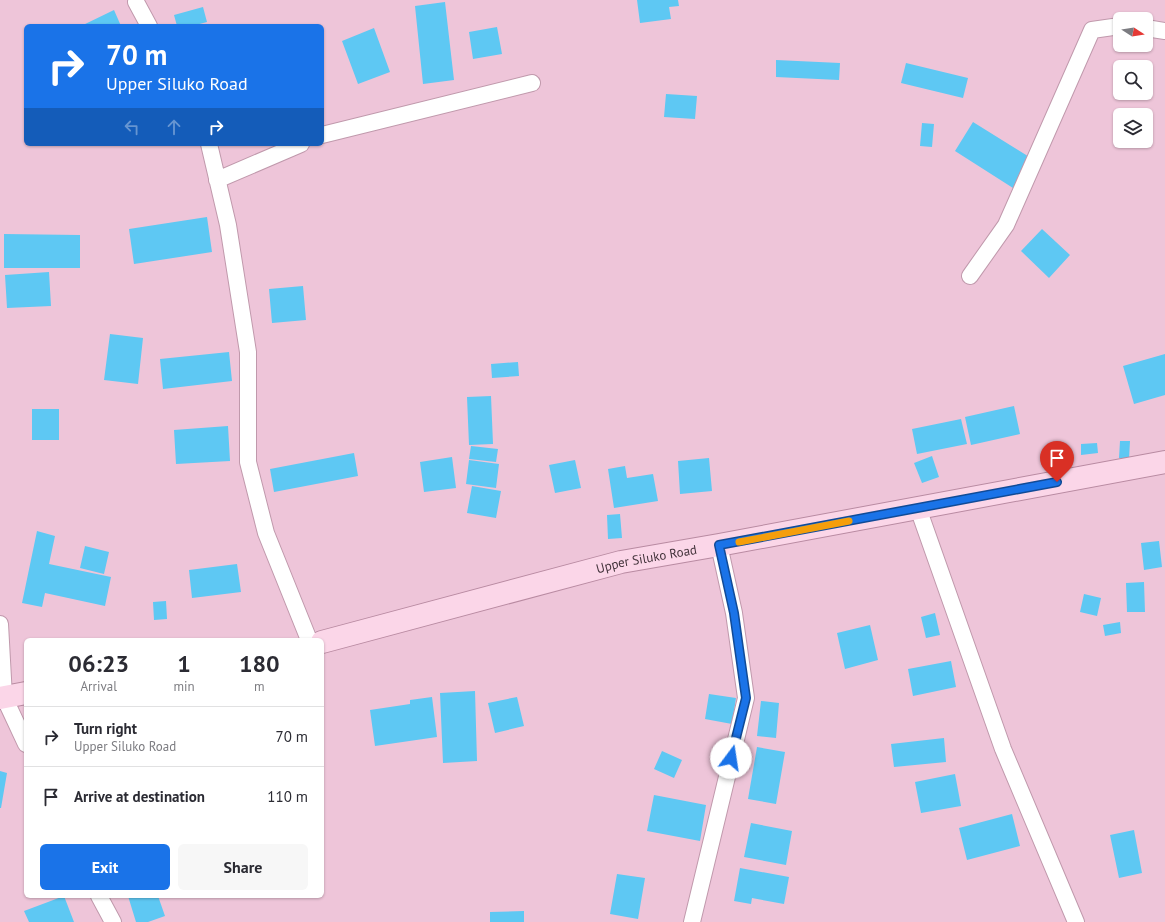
<!DOCTYPE html>
<style>
:root{--surface:#fff;--page:#f7f7f7;--text:#2b2b33;--muted:#7c7c81;--line:#e1e1e2;--accent:#1a73e8}
body{margin:0;font-family:"PT Sans",sans-serif;background:var(--page);color:var(--text);height:100vh;display:flex;flex-direction:column;font-size:15px;white-space:nowrap}
*{box-sizing:border-box;margin:0}
p{font-size:13px;color:var(--muted)}
.icon{flex:none;width:22px;height:22px;fill:none;stroke:currentColor;stroke-width:2;stroke-linecap:round;stroke-linejoin:round}
.map{position:relative;flex:1;overflow:hidden}
.details{position:absolute;left:24px;top:638px;width:300px;height:260px;display:flex;flex-direction:column;background:var(--surface);border-radius:6px;box-shadow:0 1px 3px #0004}
.details>*{flex:none}
.guide{position:absolute;left:24px;top:24px;width:300px;height:122px;border-radius:6px;box-shadow:0 1px 3px #0004;background:#1a73e8;color:#fff;overflow:hidden}
.needle{width:26px;rotate:102deg}
.tools{position:absolute;left:1113px;top:12px;display:grid;gap:8px}
.tools a{display:grid;place-items:center;width:40px;height:40px;border-radius:6px;background:var(--surface);box-shadow:0 1px 3px #0004;font-size:20px}
.pin{position:absolute;display:grid;place-items:center;width:34px;height:34px;color:#fff;margin:-41px -17px;border-radius:50% 50% 50% 0;rotate:-45deg;box-shadow:0 0 4px #0007}
.pin .icon{rotate:45deg}
.me{position:absolute;width:44px;margin:-22px;rotate:14deg;stroke-linejoin:round;filter:drop-shadow(0 0 3px #0008)}
.turn{display:flex;align-items:center;gap:14px;height:84px;padding:0 16px;font-size:18px}
.turn .icon{width:52px;height:52px;stroke-width:2.5}
.turn b{display:block;font-size:28px;line-height:34px}
.lanes{display:flex;align-items:center;height:38px;padding:0 16px;background:#0003;justify-content:center;gap:20px;direction:ltr}
.lanes .off{opacity:.35}
.eta{display:flex;justify-content:space-evenly;align-items:center;height:68px;text-align:center}
.eta b{font-size:24px;font-weight:700;line-height:28px}
.action{display:flex;gap:8px;margin-top:auto;padding:8px 16px}
.action a{flex:1;height:46px;border-radius:6px;background:var(--accent);color:#fff;font-size:16px;font-weight:700;line-height:46px;text-align:center}
.action a+a{background:var(--page);color:var(--text)}
ul{padding:0;list-style:none}
li{display:flex;align-items:center;gap:12px;height:60px;padding:0 16px;border-top:1px solid var(--line)}
li div{flex:1}
li b{display:block;font-size:15px}
li em{font-style:normal}
.map>svg:first-child{display:block}
</style>
<div class="map">
<svg width="1165" height="922" viewBox="0 0 1165 922">
<rect width="100%" height="100%" fill="#eec5d9"/>
<path fill="#5ec8f3" d="M637,0H678L679,6L669,7L671,19L640,23Z
M445,2L454,80L423,84L415,6Z
M203,7L207,22L192,26H177L174,15Z
M114,10L121,26H81Z
M497,27L502,54L473,59L469,32Z
M374,28L390,72L358,84L342,41Z
M776,60L840,63L839,80L776,77Z
M906,63L968,78L963,98L901,83Z
M666,94L697,96L695,119L664,117Z
M973,122L1031,158L1013,188L955,151Z
M922,123L934,124L932,147L920,146Z
M207,217L212,252L134,264L129,229Z
M1042,229L1070,255L1049,278L1021,251Z
M4,234L80,235V268H4Z
M49,272L51,306L7,308L5,275Z
M303,286L306,320L272,323L269,289Z
M110,334L143,338L138,384L104,380Z
M229,352L232,381L163,389L160,359Z
M1165,354V395L1134,404L1123,366Z
M518,362L519,376L492,378L491,364Z
M491,396L493,444L469,445L467,397Z
M1014,406L1020,434L971,445L965,417Z
M32,409H59V440H32Z
M961,419L967,444L917,454L912,429Z
M228,426L230,461L176,464L174,430Z
M1120,441H1130L1129,459L1119,458Z
M1097,443L1098,453L1081,455V444Z
M471,446L498,449L496,462L469,459Z
M354,453L358,476L274,492L270,469Z
M932,456L939,477L922,483L914,463Z
M452,457L456,488L424,492L420,462Z
M709,458L712,491L680,494L678,461Z
M469,460L499,464L496,488L466,484Z
M575,460L581,488L555,493L549,465Z
M625,466L627,478L653,474L658,501L614,508L608,469Z
M472,486L501,491L496,518L467,513Z
M620,514L622,538L608,539L607,515Z
M37,531L55,536L49,564L111,577L105,606L45,593L42,607L22,603Z
M1159,541L1162,567L1144,570L1141,543Z
M85,546L109,552L104,574L80,568Z
M237,564L241,592L192,598L189,570Z
M1144,582L1145,612H1127L1126,583Z
M1084,594L1101,598L1097,616L1080,612Z
M166,601L167,619L154,620L153,602Z
M935,613L940,635L926,638L921,617Z
M1120,622L1121,633L1105,636L1103,625Z
M870,625L878,660L845,669L837,633Z
M951,661L956,687L913,696L908,669Z
M475,691L477,761L443,763L440,693Z
M709,694L736,698L732,724L705,719Z
M432,697L437,737L375,746L370,710L410,704V700Z
M517,697L524,726L495,733L488,703Z
M761,701L779,703L776,738L757,736Z
M944,738L946,762L894,767L891,744Z
M757,747L785,752L776,804L748,799Z
M662,751L682,760L674,778L654,769Z
M0,771L7,773L1,808H0Z
M955,774L961,806L921,813L915,782Z
M654,795L706,805L700,841L647,831Z
M1012,814L1020,846L967,860L959,828Z
M751,823L792,831L786,865L744,857Z
M1134,830L1142,873L1119,878L1110,835Z
M740,868L789,877L784,904L752,898L751,904L734,901Z
M617,874L645,878L638,919L610,914Z
M64,896L74,922H29L24,911Z
M128,896H158L165,916L148,922H136Z
M524,911V922H490V912Z"/>
<g fill="none" stroke-linecap="round" stroke-linejoin="round">
<defs>
<path id="minor" d="M136,2L149,26
M1146,28L1165,31
M322,135L532,83
M209,144L228,225L248,352V462L266,533L309,640
M217,180L301,144
M970,276L1006,225L1092,30L1120,26
M918,508L1003,749L1076,922
M0,624L4,697L26,744
M99,896L113,922
M692,922L746,698L734,613L719,545"/>
<g id="primary">
<path id="s1" d="M322,642L621,562L719,545L1165,462"/>
<path d="M0,698L26,693"/>
</g>
</defs>
<use href="#minor" stroke="#c099ac" stroke-width="18"/>
<use href="#primary" stroke="#b98ba2" stroke-width="24"/>
<use href="#minor" stroke="#fff" stroke-width="16"/>
<use href="#primary" stroke="#fbd6e8" stroke-width="22"/>
</g>
<g fill="none" stroke-linecap="round" stroke-linejoin="round">
<defs>
<path id="route" d="M731,758L746,698L734,613L719,545L1057,482"/>
</defs>
<use href="#route" stroke="#114b97" stroke-width="10"/>
<use href="#route" stroke="#1a73e8" stroke-width="7"/>
<path stroke="#f59e0b" stroke-width="7" d="M739,542L849,521"/>
</g>
<g text-anchor="middle" dominant-baseline="central" stroke-width="3" stroke-linejoin="round" paint-order="stroke">
<g font-size="13" fill="#43333b" stroke="#fcf0f5">
<text stroke="none"><textPath href="#s1" startOffset="335">Upper Siluko Road</textPath></text>
</g>
</g>
</svg>
<div class="tools">
<a><svg class="needle" viewBox="-14 -14 28 28"><path d="M0-13l5 13h-10z" fill="#e53935"/><path d="M0 13l5-13h-10z" fill="#7c7c81"/></svg></a>
<a><svg class="icon" aria-label="search" viewBox="0 0 24 24"><circle cx="10" cy="10" r="6"/><path d="M15 15l6 6"/></svg></a>
<a><svg class="icon" aria-label="layers" viewBox="0 0 24 24"><path d="M12 4l9 5-9 5-9-5zM3 14l9 5 9-5"/></svg></a>
</div>
<div class="pin" style="left:1057px;top:482px;background:#d93025"><svg class="icon" aria-label="arrive" viewBox="0 0 24 24"><path d="M6 21V4h12l-3 4 3 4H6"/></svg></div>
<svg class="me" style="left:731px;top:758px" viewBox="-20 -20 40 40"><circle r="19" fill="#fff"/><path d="M0-13L10 11 0 6-10 11z" fill="#1a73e8"/></svg>
<div class="guide">
<div class="turn"><svg class="icon" aria-label="right" viewBox="0 0 24 24"><path d="M7 20v-9h11M14 6l5 5-5 5"/></svg><div><b>70 m</b>Upper Siluko Road</div></div>
<div class="lanes"><svg class="icon off" aria-label="left" viewBox="0 0 24 24"><path d="M17 20v-9H6M10 6l-5 5 5 5"/></svg><svg class="icon off" aria-label="ahead" viewBox="0 0 24 24"><path d="M12 20V5M6 11l6-6 6 6"/></svg><svg class="icon" aria-label="right" viewBox="0 0 24 24"><path d="M7 20v-9h11M14 6l5 5-5 5"/></svg></div>
</div>
<section class="details">
<div class="eta">
<div><b>06:23</b><p>Arrival</p></div>
<div><b>1</b><p>min</p></div>
<div><b>180</b><p>m</p></div>
</div>
<ul>
<li><svg class="icon" aria-label="right" viewBox="0 0 24 24"><path d="M7 20v-9h11M14 6l5 5-5 5"/></svg><div><b>Turn right</b><p>Upper Siluko Road</p></div><em>70 m</em></li>
<li><svg class="icon" aria-label="arrive" viewBox="0 0 24 24"><path d="M6 21V4h12l-3 4 3 4H6"/></svg><div><b>Arrive at destination</b></div><em>110 m</em></li>
</ul>
<div class="action"><a>Exit</a><a>Share</a></div>
</section>
</div>
